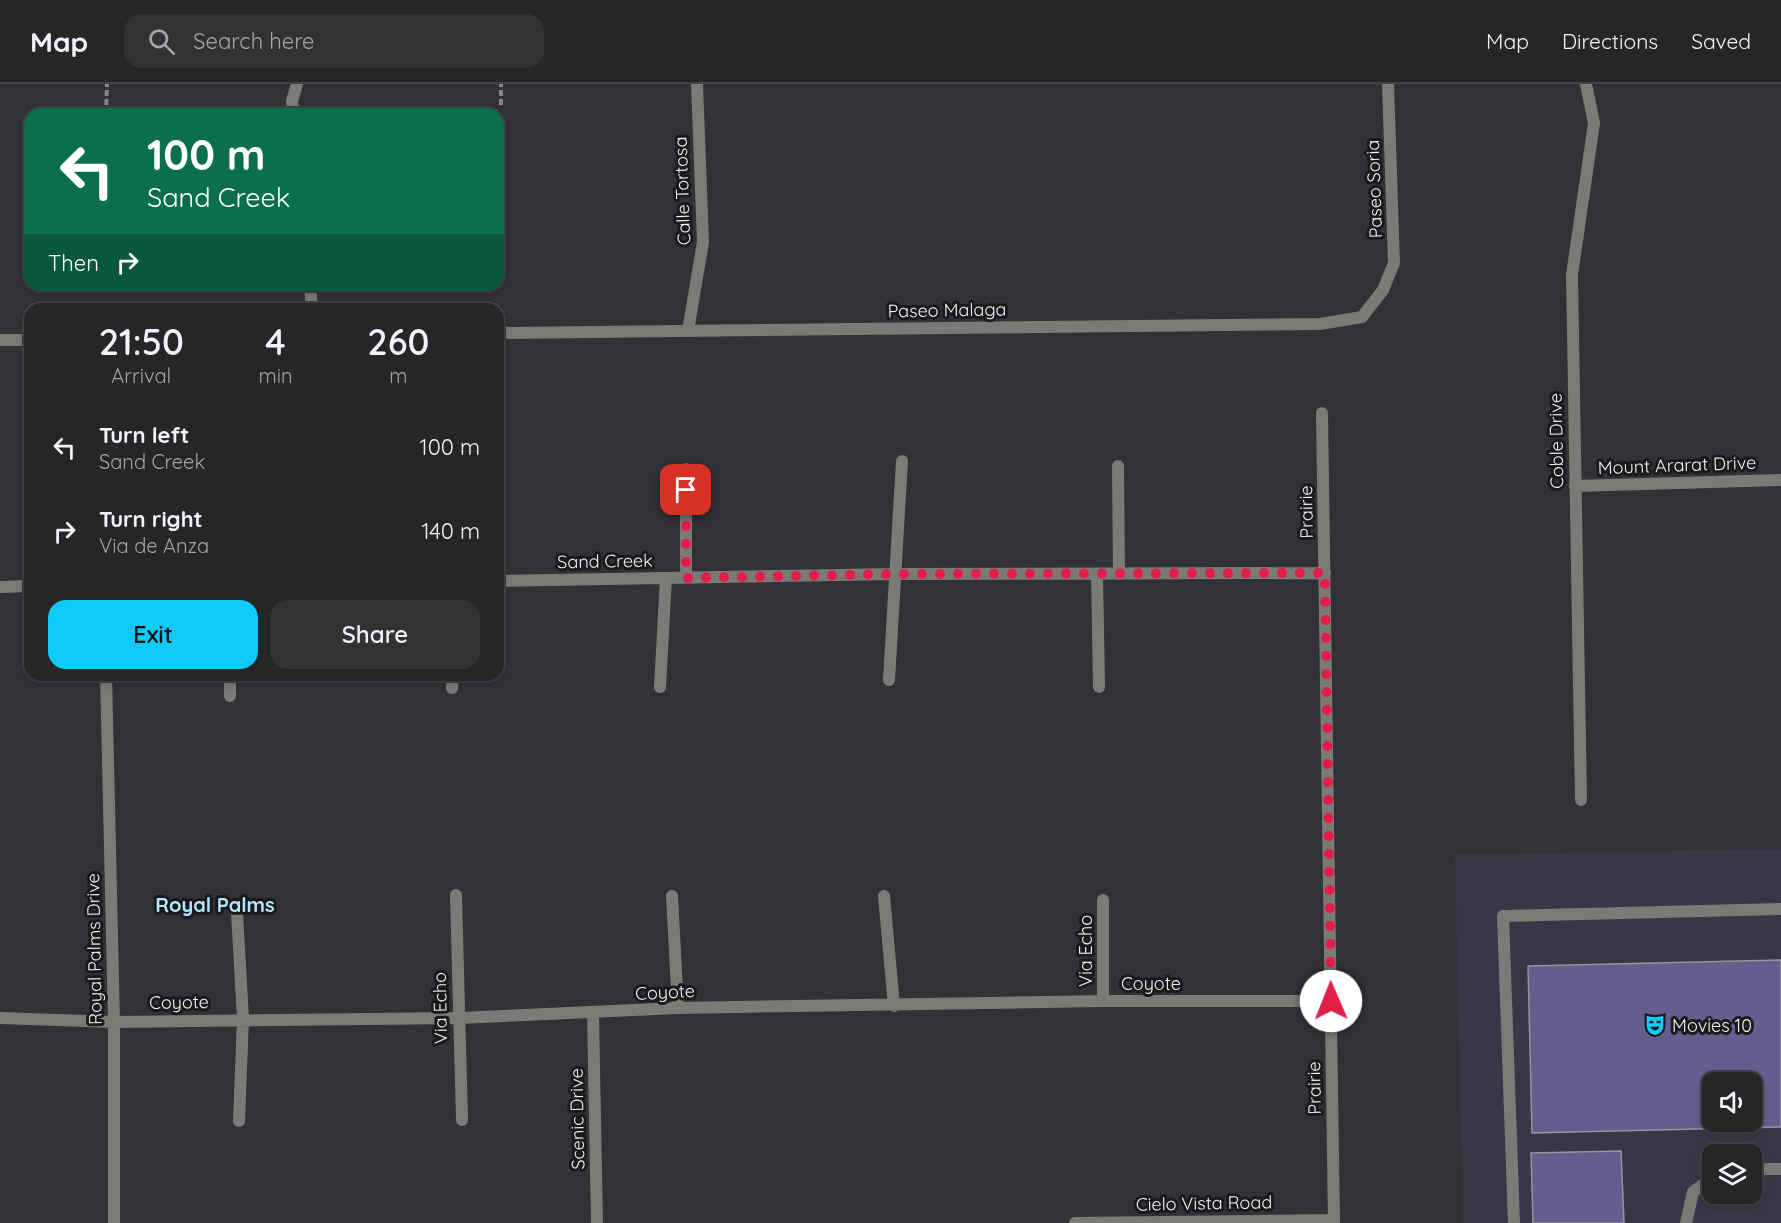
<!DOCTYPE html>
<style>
:root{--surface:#262528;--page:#323134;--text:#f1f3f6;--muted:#a4a5a8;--line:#424245;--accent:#10cafa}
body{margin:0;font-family:Quicksand,sans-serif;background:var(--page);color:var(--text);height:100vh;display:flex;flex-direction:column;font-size:22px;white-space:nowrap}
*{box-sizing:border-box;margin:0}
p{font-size:20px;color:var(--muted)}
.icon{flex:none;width:33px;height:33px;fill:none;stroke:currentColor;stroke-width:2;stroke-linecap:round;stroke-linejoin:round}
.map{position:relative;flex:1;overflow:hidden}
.details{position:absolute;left:24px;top:219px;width:480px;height:378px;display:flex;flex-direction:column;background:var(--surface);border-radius:18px;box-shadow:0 3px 9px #0003,0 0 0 2px var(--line)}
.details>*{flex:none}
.guide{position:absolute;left:24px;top:24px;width:480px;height:183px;border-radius:18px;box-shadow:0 3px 9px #0003,0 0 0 2px var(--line);background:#0b6e4f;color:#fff;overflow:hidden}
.tools{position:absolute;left:1702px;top:988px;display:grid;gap:12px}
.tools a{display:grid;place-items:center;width:60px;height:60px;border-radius:12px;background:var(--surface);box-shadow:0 3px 9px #0003,0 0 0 2px var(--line);font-size:30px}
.pin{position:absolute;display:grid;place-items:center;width:51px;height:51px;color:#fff;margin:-26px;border-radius:12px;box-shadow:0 3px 9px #0006}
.me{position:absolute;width:66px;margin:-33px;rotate:359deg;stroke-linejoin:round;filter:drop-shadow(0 0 4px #0008)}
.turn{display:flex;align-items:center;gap:21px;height:126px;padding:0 24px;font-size:27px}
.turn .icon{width:78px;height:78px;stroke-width:2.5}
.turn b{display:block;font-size:42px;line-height:51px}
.then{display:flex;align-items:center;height:57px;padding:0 24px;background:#0003;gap:12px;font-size:22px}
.eta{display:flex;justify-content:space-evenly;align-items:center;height:102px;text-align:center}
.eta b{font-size:36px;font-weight:600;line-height:42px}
.button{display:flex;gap:12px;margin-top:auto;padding:12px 24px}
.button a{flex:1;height:69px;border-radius:18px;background:var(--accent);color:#111;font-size:24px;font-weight:600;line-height:69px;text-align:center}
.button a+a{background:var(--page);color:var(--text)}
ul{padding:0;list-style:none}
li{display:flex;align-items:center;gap:18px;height:84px;padding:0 24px}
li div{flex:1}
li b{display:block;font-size:22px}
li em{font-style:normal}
header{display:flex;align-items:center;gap:36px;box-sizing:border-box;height:84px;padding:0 30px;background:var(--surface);border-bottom:2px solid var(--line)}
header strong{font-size:28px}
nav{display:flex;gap:33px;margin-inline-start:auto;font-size:21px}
.search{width:420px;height:54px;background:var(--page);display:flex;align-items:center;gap:15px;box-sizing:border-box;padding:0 21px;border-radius:18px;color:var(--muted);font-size:22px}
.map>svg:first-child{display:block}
</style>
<header>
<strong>Map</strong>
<div class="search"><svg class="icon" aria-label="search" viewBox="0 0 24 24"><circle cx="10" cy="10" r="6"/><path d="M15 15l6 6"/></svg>Search here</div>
<nav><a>Map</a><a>Directions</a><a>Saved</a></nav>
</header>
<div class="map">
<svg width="1781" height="1139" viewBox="0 0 1781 1139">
<rect width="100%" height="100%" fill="#323136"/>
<path fill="#3b3647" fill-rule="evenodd" d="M1781,765V1139H1463L1455,771ZM1713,999H1752V1038H1713ZM1713,1071H1752V1110H1713Z"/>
<path fill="#645e8f" stroke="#95949b" stroke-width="1.5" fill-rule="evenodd" d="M1781,876V1043L1532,1049L1528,882ZM1713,999H1752V1038H1713Z
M1621,1067L1624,1139H1533L1531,1069Z"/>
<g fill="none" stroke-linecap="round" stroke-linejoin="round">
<path stroke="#87868a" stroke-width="4" stroke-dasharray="6 3" stroke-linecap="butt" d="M501,21V0
M106,30L107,0"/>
<path stroke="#7b7a77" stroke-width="12" d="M1752,1085H1781
M1514,1139L1503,832L1781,825
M1686,1139L1693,1108L1713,1093"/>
<path stroke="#7b7a77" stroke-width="12" d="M293,30L292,17L297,0
M310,201L312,225
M688,247L703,158L697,0
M498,249L1320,240L1362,233L1383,206L1394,179L1388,0
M0,256H30
M1322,329L1334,1139
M1118,382L1119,490
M1575,402L1781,396
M1097,490L1099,603
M686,494V385
M498,497L897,490L1325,489
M0,503L30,502
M106,591L114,938V1139
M889,596L902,377
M660,603L666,494
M452,604L453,591
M230,612V591
M1581,716L1572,191L1594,39L1586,0
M456,811L462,1036
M672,812L678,924
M884,812L894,922
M237,829L243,935L239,1037
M1103,917V816
M593,930L597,1139
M0,934L114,938L458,934L678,924L1103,917H1331
M1075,1139L1334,1136"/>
</g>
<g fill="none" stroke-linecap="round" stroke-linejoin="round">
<path stroke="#e11d48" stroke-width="10" stroke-dasharray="0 18" d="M686,406V494L897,490L1325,489L1331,917"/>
</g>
<defs>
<symbol id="theatre-bare" viewBox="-9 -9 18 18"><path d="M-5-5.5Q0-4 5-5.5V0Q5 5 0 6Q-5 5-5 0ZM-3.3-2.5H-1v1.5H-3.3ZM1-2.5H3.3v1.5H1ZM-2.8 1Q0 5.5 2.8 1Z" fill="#10cafa" stroke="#1a191c" stroke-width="2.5" paint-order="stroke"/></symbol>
</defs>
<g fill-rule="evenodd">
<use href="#theatre-bare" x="1640" y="926" width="30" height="30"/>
</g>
<g text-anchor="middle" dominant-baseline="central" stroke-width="6" stroke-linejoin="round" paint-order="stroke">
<g font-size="18" fill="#f1f0f4" stroke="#1a191c">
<text transform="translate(1374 105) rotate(-92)">Paseo Soria</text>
<text transform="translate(682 107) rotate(-92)">Calle Tortosa</text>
<text transform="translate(947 226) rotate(-1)">Paseo Malaga</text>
<text transform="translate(1556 357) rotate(-91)">Coble Drive</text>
<text transform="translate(1677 381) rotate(-2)">Mount Ararat Drive</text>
<text transform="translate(1306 428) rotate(-91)">Prairie</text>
<text transform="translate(605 477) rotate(-1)">Sand Creek</text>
<text transform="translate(94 865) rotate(-91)">Royal Palms Drive</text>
<text transform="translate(1085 867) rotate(-90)">Via Echo</text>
<text x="1151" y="899">Coyote</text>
<text transform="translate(665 908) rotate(-3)">Coyote</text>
<text transform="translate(179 918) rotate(-1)">Coyote</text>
<text transform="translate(440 924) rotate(-91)">Via Echo</text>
<text transform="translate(1314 1004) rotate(-91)">Prairie</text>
<text transform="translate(577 1035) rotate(-91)">Scenic Drive</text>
<text transform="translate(1204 1119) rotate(-1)">Cielo Vista Road</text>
</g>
<g font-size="18" fill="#f1f0f4" stroke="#1a191c" text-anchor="start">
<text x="1672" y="941">Movies 10</text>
</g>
<g font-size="20" font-weight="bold" fill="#b3e7fb" stroke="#1a191c">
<text x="215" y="820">Royal Palms</text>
</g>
</g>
</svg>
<div class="tools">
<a><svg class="icon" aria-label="sound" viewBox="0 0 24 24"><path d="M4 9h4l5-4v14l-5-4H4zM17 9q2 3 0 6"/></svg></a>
<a><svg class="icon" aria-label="layers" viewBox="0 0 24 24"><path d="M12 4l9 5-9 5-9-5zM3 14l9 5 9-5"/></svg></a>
</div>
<div class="pin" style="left:686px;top:406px;background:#d93025"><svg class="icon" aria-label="arrive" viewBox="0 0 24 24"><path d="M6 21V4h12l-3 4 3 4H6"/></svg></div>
<svg class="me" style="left:1331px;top:917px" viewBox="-20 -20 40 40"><circle r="19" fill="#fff"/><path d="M0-13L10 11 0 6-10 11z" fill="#e11d48"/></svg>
<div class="guide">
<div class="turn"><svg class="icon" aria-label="left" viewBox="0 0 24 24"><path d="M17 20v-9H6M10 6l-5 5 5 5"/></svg><div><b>100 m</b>Sand Creek</div></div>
<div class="then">Then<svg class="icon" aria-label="right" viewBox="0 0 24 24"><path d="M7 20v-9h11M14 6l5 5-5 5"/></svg></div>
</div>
<section class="details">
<div class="eta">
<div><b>21:50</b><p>Arrival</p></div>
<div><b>4</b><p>min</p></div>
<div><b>260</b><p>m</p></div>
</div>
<ul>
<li><svg class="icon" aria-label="left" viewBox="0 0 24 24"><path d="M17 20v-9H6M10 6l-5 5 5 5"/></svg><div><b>Turn left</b><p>Sand Creek</p></div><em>100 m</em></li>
<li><svg class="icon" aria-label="right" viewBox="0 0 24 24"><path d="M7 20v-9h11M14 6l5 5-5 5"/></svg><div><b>Turn right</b><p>Via de Anza</p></div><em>140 m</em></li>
</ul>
<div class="button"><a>Exit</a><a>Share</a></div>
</section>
</div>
